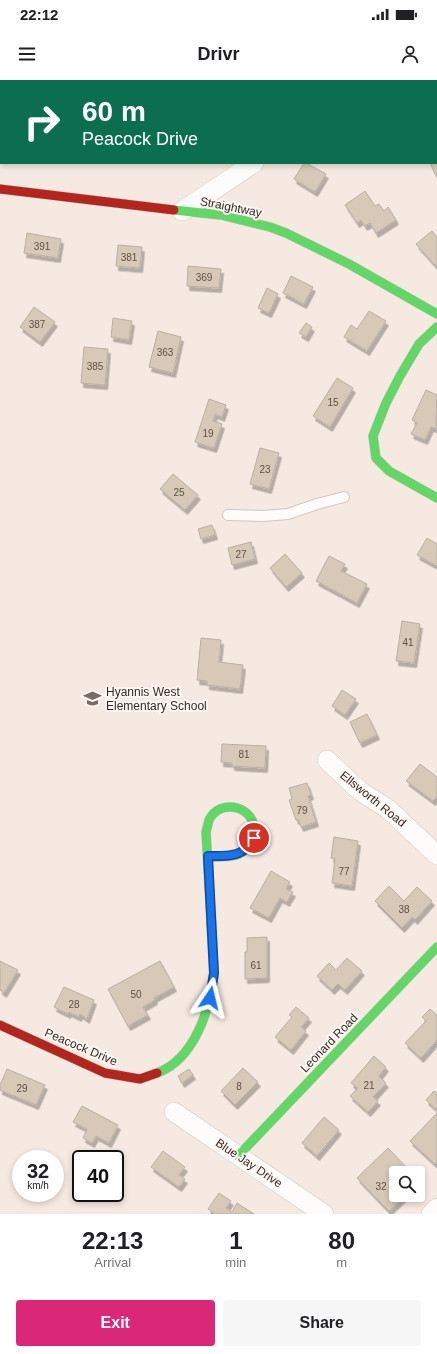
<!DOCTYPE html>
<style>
:root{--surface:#fff;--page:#f6f6f6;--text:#202124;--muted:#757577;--accent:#db2777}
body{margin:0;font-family:Helvetica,sans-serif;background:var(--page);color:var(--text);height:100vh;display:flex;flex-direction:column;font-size:15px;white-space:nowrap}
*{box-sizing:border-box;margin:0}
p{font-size:13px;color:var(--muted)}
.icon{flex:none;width:22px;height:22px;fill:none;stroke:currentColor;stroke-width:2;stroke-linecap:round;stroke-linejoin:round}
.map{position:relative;height:1134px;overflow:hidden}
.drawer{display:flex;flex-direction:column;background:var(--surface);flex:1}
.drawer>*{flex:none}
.guide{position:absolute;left:0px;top:0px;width:437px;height:84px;box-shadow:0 2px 6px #0003;background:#0b6e4f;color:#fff;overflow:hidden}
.tools{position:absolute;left:389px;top:1086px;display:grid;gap:8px}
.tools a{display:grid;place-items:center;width:36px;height:36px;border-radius:4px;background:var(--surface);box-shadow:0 2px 6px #0003;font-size:20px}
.speed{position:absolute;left:12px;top:1070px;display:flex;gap:8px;font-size:20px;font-weight:700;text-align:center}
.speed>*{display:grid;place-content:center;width:52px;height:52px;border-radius:50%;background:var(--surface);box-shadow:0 2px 6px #0003;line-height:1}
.speed small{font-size:10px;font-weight:400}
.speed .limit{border:2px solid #111;border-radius:6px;background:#fff;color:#111}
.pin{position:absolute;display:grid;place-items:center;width:34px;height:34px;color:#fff;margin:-17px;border:2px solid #fff;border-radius:50%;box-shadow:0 1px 4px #0007}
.me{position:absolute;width:44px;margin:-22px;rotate:10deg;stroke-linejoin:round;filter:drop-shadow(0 0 3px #0008)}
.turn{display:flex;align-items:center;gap:14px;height:84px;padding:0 16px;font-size:18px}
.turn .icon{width:52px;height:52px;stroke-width:2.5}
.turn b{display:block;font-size:28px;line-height:34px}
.eta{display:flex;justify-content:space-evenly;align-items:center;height:68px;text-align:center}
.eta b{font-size:24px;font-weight:600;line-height:28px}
.primary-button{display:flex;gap:8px;margin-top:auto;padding:8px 16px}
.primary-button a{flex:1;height:46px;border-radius:4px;background:var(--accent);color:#fff;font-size:16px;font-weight:600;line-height:46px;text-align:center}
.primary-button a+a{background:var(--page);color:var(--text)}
.status{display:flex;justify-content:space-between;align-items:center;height:28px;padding:0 20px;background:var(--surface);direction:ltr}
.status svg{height:11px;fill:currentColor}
header{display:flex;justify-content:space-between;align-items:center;height:52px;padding:0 16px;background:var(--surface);font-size:18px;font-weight:600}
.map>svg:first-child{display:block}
</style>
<div class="status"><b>22:12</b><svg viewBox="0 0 49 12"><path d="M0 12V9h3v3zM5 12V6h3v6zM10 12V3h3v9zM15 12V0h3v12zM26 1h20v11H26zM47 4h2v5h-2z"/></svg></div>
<header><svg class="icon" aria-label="menu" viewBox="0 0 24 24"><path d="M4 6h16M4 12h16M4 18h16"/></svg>Drivr<svg class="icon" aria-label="person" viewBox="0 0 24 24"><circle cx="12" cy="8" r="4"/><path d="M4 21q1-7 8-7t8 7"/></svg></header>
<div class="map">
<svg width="437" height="1134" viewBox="0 0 437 1134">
<defs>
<filter id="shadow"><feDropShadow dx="2.5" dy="4.5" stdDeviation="0" flood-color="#0004"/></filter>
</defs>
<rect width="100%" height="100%" fill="#f6e9e1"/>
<path fill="#d7c8b7" stroke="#b9afa7" filter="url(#shadow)" d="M437,63V93L435,94L430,83H436Z
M304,83H306L326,94L315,112L294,99Z
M365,111L375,126L379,124L384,131L388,127L396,140L376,153L370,143L365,146L361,140L357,143L345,125Z
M432,151L437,157V184L435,185L416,164Z
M27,153L61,159L58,178L24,173Z
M118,165L142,167L140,188L116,186Z
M188,186L221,189L219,208L187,206Z
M291,196L313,207L304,224L283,213Z
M267,208L278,214L269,233L258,228Z
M34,227L55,242L40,262L20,247Z
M369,231L386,241L367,271L344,257L351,245L357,249Z
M113,238L132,241L129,260L111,257Z
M306,243L312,247L306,257L299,253Z
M158,251L181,257L173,293L149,287Z
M84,267L108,269L105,305L81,303Z
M337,298L353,308L330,347L313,336Z
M426,310L437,315L436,341L437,349L431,347L425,360L411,354L417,343L412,340Z
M209,319L226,325L222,337L215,334L213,341L222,344L214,368L195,362Z
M260,368L279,373L269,409L250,404Z
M173,394L198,415L185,430L160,409Z
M212,445L215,455L201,459L198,449Z
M427,458L437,464V486L417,475Z
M251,462L255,479L232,485L228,468Z
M285,474L302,493L286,507L270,488Z
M329,476L345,484L341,491L367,504L357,523L316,501Z
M402,541L420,544L414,583L396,581Z
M201,558L221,560L219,582L243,585L240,609L207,605V601L197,600Z
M342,610L356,619L345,635L332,626Z
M367,634L377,655L360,663L350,642Z
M222,664L266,666L265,688L232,686V683L221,682Z
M420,684L437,697V716L433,721L406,701Z
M307,703L311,715L308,716L316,742L301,747L298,739L296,740L289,720L292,719L289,708Z
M334,757L358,761L352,806L332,803L335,779L331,778Z
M271,791L290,802L286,809L293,812L287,822L280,818L269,838L250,828Z
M389,806L404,821L417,807L432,821L415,840L412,837L402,848L375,821Z
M267,857V898L245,899V872H247V858Z
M347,878L362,891L345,910L338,904L332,910L317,896L329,883L336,890Z
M0,881L18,890L4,913L0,910Z
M160,881L174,907L154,918L155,920L143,927L148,935L128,946L108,909Z
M64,907L94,920L87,939L80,934L79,937L69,932L68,934L54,927Z
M296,927L309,938L301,947L306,951L291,970L275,957L292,937L289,935Z
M430,929L437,935V960L421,978L405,963L426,941L422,937Z
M374,976L386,987L379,996L386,1003L373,1017L378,1021L368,1032L350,1016L358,1008L351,1003Z
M243,988L258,1002L235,1025L221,1011Z
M7,989L45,1005L36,1025L0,1010V1005Z
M189,989L193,995L182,1003L178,996Z
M434,1011L437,1013V1030L426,1020Z
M82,1026L118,1045L109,1063L96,1056L92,1063L83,1058L87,1049L73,1042Z
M437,1033V1082L435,1084L410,1061Z
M324,1037L339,1050L317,1076L302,1063Z
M388,1068L412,1093H396V1115H406L389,1131L357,1098Z
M163,1071L185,1087L179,1095L185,1099L179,1107L151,1087Z
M219,1113L231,1121L226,1128L232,1132L237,1123L254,1134H215L208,1129Z"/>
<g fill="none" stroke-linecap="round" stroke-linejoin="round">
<defs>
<path id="lane" d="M274,1L276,0
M0,66H1
M228,435L263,436L288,434L317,424L344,417"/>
<path id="street" d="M414,1L416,0
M182,131L254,83
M327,680L360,711L388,729L437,775
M174,1032L324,1134
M431,1134L437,1128"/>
<path id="fast" d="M174,130L221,135L270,147L286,153L349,184L437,234
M437,247L419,264L400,296L386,323L373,356L376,378L389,391L437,418
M157,993C195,979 210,929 214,893L206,752C207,748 208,744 209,740C220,717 258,726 254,755C252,764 247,770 239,774C229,778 218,776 208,777
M238,1076L437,867"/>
<path id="jam" d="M0,109L174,130
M0,945L105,993L140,999L157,993"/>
</defs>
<use href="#lane" stroke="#d2c7c0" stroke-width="12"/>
<use href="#street" stroke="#d2c7c0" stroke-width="20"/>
<use href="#fast" stroke="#d2c7c0" stroke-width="10"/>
<use href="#jam" stroke="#d2c7c0" stroke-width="10"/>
<use href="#lane" stroke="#fefcfa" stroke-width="10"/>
<use href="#street" stroke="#fefcfa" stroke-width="19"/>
<use href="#fast" stroke="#63d668" stroke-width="9"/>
<use href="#jam" stroke="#b3261e" stroke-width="9"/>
</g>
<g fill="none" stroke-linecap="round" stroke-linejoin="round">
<defs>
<path id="route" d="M210,918L214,893L208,776C226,776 245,778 254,758"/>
</defs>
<use href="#route" stroke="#114b97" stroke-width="10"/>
<use href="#route" stroke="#1a73e8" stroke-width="7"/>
</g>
<defs>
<symbol id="school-bare" viewBox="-9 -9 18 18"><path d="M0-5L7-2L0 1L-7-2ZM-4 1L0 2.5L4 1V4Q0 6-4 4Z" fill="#796c66" stroke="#fef7f4" stroke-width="2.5" paint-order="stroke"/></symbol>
</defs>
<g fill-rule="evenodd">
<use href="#school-bare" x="80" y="606" width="25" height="25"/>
</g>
<g text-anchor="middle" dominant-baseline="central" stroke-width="4" stroke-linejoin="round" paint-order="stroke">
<g font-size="10" fill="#5e5148">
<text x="42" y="166">391</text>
<text x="129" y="177">381</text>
<text x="204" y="197">369</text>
<text x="37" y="244">387</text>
<text x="165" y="272">363</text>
<text x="95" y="286">385</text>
<text x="333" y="322">15</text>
<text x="208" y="353">19</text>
<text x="265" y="389">23</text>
<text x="179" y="412">25</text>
<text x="241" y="474">27</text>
<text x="408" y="562">41</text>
<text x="244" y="674">81</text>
<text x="302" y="730">79</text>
<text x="344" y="791">77</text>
<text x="404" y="829">38</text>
<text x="256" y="885">61</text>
<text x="136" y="914">50</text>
<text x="74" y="924">28</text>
<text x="369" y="1005">21</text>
<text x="239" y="1006">8</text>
<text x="22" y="1008">29</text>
<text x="381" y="1106">32</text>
</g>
<g font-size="12" fill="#352923" stroke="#fef7f4">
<text transform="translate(231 127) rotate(11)">Straightway</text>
<text transform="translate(373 719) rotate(39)">Ellsworth Road</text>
<text transform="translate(329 963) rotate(-46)">Leonard Road</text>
<text transform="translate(81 967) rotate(23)">Peacock Drive</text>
<text transform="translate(249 1083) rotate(34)">Blue Jay Drive</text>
</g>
<g font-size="12" fill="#352923" stroke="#fef7f4" text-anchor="start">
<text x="106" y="612">Hyannis West<tspan x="106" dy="14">Elementary School</tspan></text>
</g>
</g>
</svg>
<div class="tools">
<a><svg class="icon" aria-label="search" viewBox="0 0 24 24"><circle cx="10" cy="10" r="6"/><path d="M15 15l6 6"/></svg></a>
</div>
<div class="speed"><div>32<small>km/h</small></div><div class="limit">40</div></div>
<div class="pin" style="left:254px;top:758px;background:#d93025"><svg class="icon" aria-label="arrive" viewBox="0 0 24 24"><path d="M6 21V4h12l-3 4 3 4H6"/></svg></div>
<svg class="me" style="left:210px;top:918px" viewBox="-20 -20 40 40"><path d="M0-17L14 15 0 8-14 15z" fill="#1a73e8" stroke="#fff" stroke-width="4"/></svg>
<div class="guide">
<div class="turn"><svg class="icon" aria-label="right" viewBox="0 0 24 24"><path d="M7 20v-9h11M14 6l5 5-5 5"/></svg><div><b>60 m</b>Peacock Drive</div></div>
</div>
</div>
<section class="drawer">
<div class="eta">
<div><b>22:13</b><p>Arrival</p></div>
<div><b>1</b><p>min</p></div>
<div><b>80</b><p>m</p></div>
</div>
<div class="primary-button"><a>Exit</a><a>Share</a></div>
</section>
